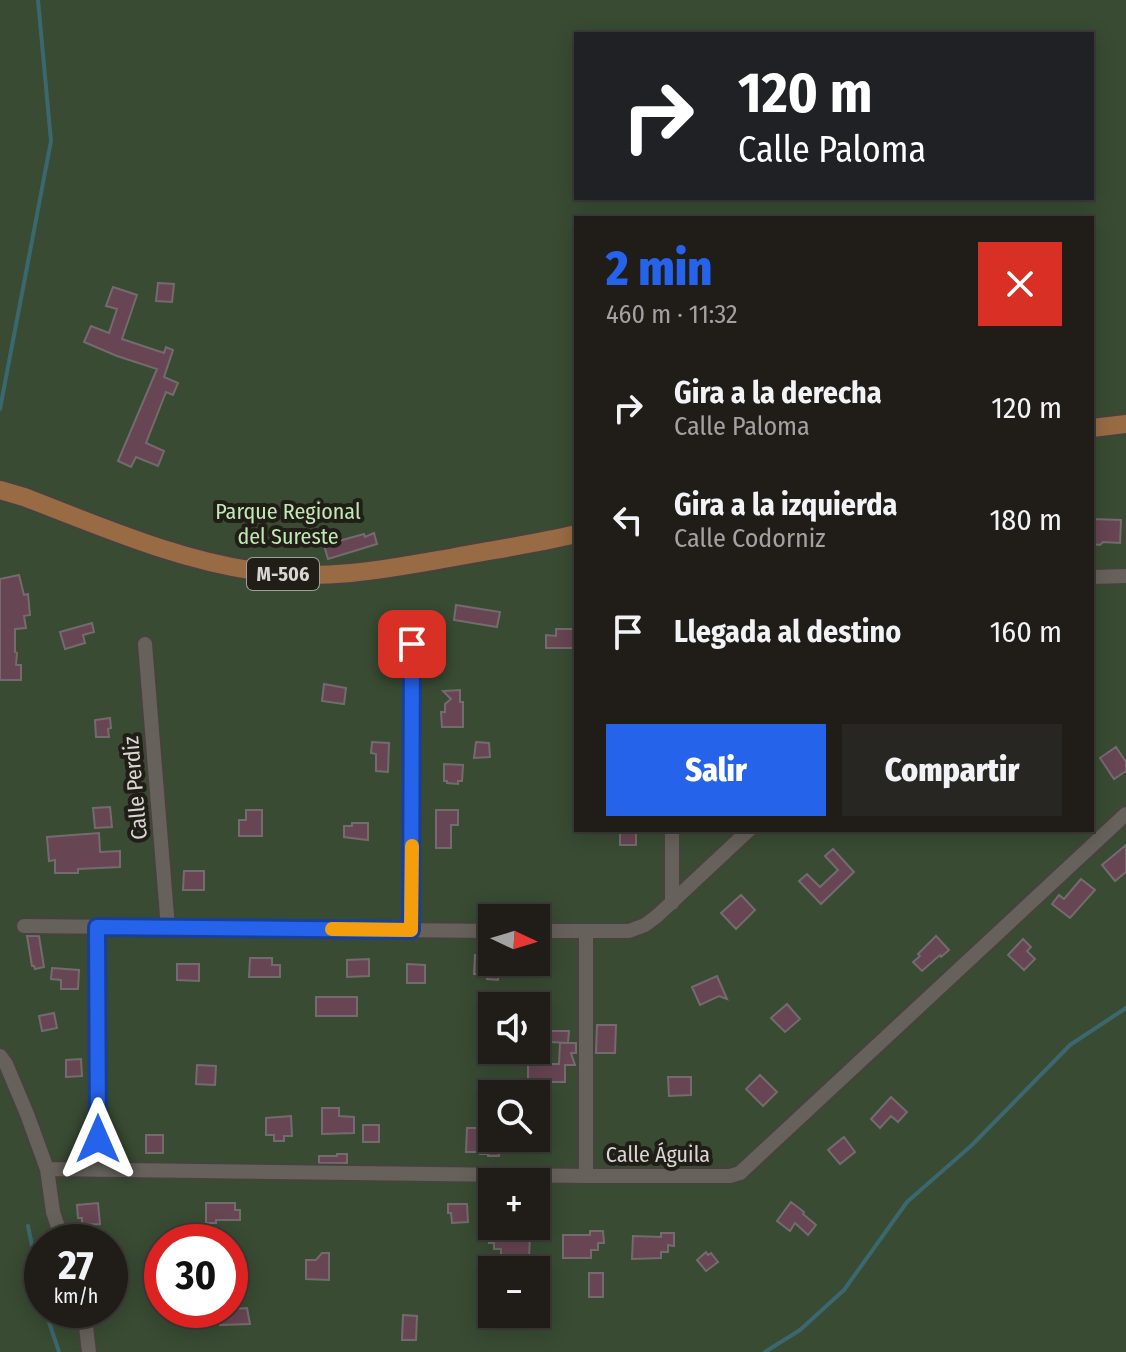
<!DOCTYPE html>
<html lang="es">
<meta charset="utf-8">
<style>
:root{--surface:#201d19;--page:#282622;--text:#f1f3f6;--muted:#a2a2a2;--line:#3d3b38;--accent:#2563eb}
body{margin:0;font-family:"Fira Sans Condensed",sans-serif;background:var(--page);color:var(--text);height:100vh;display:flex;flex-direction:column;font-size:30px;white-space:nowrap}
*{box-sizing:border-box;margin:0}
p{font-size:26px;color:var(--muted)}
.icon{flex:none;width:44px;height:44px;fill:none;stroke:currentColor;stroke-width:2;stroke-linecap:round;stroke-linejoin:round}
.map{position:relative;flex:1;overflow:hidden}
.panel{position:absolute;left:574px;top:216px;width:520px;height:616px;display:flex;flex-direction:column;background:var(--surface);border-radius:0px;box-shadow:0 4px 20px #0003,0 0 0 2px var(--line)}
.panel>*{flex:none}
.top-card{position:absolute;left:574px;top:32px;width:520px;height:168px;border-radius:0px;box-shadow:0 4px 20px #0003,0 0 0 2px var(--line);background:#202124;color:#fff;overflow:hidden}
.needle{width:52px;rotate:94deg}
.buttons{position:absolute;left:478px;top:904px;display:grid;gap:16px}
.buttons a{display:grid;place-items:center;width:72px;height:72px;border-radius:0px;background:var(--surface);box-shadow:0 4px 20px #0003,0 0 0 2px var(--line);font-size:40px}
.speed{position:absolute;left:24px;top:1224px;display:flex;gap:16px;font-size:40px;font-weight:700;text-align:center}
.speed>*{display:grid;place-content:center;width:104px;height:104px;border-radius:50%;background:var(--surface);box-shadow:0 4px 20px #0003,0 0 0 2px var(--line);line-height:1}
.speed small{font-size:20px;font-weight:400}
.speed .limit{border:12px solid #d22;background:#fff;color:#111}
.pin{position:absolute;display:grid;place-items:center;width:68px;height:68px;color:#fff;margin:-34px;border-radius:16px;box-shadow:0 4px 12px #0006}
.me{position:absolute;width:88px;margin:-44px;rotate:0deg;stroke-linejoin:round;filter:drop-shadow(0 0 6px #0008)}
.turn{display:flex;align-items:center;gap:28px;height:168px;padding:0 32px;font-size:36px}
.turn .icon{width:104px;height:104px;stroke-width:2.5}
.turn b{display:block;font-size:56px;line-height:68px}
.round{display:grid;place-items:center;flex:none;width:84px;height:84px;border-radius:0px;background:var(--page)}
.headline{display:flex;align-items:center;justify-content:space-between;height:136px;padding:0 32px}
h1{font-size:48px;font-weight:800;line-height:60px;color:var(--accent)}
.cta{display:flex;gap:16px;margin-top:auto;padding:16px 32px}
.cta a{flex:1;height:92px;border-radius:0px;background:var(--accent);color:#fff;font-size:32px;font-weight:800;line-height:92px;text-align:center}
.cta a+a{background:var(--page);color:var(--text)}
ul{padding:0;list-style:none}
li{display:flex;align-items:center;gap:24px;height:112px;padding:0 32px}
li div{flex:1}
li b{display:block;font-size:30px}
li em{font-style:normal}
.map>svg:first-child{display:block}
</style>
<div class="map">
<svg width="1126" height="1352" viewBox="0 0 1126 1352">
<rect width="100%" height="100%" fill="#2b2721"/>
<path fill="#394b33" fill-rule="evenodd" d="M0,0H1126V1352H0ZM576,34H1092V198H576ZM576,218H1092V830H576ZM492,918H536V962H492ZM492,1006H536V1050H492ZM492,1094H536V1138H492ZM492,1182H536V1226H492ZM42,1242H110V1310H42ZM162,1242H230V1310H162ZM492,1270H536V1314H492Z"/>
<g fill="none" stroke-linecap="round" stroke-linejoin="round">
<path stroke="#3b676e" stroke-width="4" d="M0,409L51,141L38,0
M28,1226L42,1295
M45,1310L59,1352
M765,1352L800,1330L844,1290L907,1202L972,1145L1070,1045L1126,1008"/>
</g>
<path fill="#674552" stroke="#746b6e" stroke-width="2" d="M158,283L174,284L172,302L156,301Z
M113,287L137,295L122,339L164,353L166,347L173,350L164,377L178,383L173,395L166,392L146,443L164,451L158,466L136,457L131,467L118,461L157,369L117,356L84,342L91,326L109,333L117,309L106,306Z
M1092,519L1121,520L1120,543L1103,542L1100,545L1092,544Z
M374,533L377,544L328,559L324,545L364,534L365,537Z
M19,575L24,595L28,594L30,615L24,616L26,628L15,629V652L17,653L16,665H21V680H0V579Z
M456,605L500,612L497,627L454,620Z
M92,623L94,632L83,635L85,643L65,649L60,632Z
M556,629H576V648H546V635L556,636Z
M324,684L346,688L344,704L322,701Z
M460,690V702H463V727H442L441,712H445V704L451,699L443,691Z
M110,718L111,728L108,729L109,737H96L95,720Z
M372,742L389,743L388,772L376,771V754L371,753Z
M476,742L489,743L490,757L474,758Z
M1116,747L1126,762V771L1114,779L1100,758Z
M444,764L463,765L462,781H458V784L447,783V781H444Z
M110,807L112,827L95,828L93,808Z
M246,810H262V836H239V820H246Z
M436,810H458V825H451V848H436Z
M352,823H368V840L344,837V826H352Z
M620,830H636V845H620Z
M99,833L100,852L120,851V867L78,869V873H55V860L49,861L47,837Z
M1126,845V872L1115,881L1102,865Z
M833,849L854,872L821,904L799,881L807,874L820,887L838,870L825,856Z
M184,871H204V890H183Z
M1081,879L1095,890L1070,918L1052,904L1059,895L1064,899Z
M741,895L755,910L736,929L721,913Z
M27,936H39L44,967L35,969L34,966H32Z
M936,936L949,950L941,957L940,955L922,971L913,962L920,956L918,954Z
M1023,939L1031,947L1027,951L1035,959L1024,970L1008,955Z
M475,955H489V960L498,962V980L487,979V974H474Z
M250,958H272V965H280V977H249Z
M369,959V976L347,977V960Z
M177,964H199V981L177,980Z
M407,964L425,965V983H407Z
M52,968L79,970L78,989H61V980L51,979Z
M717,976L727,999L719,996L700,1005L692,987Z
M316,997H357V1016H316Z
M787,1004L800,1019L785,1032L771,1018Z
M54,1013L57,1028L42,1031L39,1016Z
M597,1025H616L615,1053H596Z
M551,1031H569L568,1043L551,1042Z
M560,1043H576V1053H571L575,1065H565V1082H528V1053H530V1050H540V1064H559Z
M81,1059L82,1076L66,1077V1060Z
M197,1065L216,1066L215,1085L196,1084Z
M760,1075L777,1092L763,1106L746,1089Z
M668,1077H691V1095L669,1096Z
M891,1097L907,1112L898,1122L891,1116L880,1128L871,1119Z
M322,1108H339V1116L354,1117V1133L322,1134Z
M291,1116L292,1136H284V1141H274V1135H266V1118Z
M363,1125H379V1142H363Z
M467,1128H489V1137L500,1138L499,1156H488V1154H480V1152H466Z
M146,1135H163V1153H146Z
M844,1137L855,1152L840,1164L828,1150Z
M337,1154H347V1163H319V1156H337Z
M791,1202L804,1212L803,1214L816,1225L808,1235L795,1223L790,1231L777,1221Z
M98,1203L100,1224L82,1225V1218H78L77,1205Z
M206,1203H235V1210H240V1220H216V1223H206Z
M448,1204H467L468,1222L452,1223L451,1213H448Z
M489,1230L502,1231V1234L530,1235L529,1258L501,1256V1249H494V1243H489Z
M590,1231H603L604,1243H598V1250H591V1258H563V1235H590Z
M661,1233H674V1246L668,1245V1252H661V1258L632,1259L633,1236L661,1237Z
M706,1252L708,1255L711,1253L718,1262L706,1271L697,1260Z
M322,1253H329V1280L306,1279V1260H316Z
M589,1273H603V1297H589Z
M247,1308L250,1324L220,1325L219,1310Z
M403,1315L417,1316L416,1340H402Z"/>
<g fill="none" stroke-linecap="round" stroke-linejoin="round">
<defs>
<path id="minor" d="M1092,577L1126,576
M145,644L168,928
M672,903V830
M24,926L492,931
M97,927L98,1170
M411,930L412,644
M536,931H629L645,925L657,916L749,830
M586,931V1176
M0,1056L6,1064L27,1114L47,1169L53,1212L63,1242
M47,1169L586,1176H730L740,1173L1126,814
M84,1310L89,1352"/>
<path id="major" d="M1092,428L1126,424
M0,490L24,497C102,527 179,561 262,572C326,581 387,569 450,558C492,550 534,544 576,534"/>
</defs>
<use href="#minor" stroke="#46433e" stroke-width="18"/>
<use href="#major" stroke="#46433e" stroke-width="22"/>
<use href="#minor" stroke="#66615a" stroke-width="14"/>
<use href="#major" stroke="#986b44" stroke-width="18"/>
</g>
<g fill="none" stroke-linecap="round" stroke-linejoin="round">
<defs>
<path id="route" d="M98,1139L97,927L411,930L412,644"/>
</defs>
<use href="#route" stroke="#184099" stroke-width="20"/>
<use href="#route" stroke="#2563eb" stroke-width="14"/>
<path stroke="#f59e0b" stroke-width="14" d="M332,929L411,930L412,846"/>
</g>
<g text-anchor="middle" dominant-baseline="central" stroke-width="8" stroke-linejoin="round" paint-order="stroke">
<rect fill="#211d17" stroke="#a29e9b" stroke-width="2" x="247" y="558" width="72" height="32" rx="6"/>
<g font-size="20" font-weight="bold" fill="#d9d6d3">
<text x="283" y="574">M-506</text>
</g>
<g font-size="22" fill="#c1e8b5" stroke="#211d17">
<text x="288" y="511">Parque Regional<tspan x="288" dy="25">del Sureste</tspan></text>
</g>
<g font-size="22" fill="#d9d6d3" stroke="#211d17">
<text transform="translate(135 788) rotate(-95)">Calle Perdiz</text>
<text x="658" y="1154">Calle Águila</text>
</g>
</g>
</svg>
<div class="buttons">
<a><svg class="needle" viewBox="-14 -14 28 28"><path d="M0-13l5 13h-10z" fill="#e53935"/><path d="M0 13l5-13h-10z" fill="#a2a2a2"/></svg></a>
<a><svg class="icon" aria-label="sound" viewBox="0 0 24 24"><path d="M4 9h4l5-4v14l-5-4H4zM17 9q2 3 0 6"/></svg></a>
<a><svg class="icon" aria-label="search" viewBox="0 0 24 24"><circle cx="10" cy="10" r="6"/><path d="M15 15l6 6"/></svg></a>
<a>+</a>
<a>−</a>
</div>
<div class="speed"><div>27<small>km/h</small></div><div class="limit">30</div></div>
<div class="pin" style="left:412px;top:644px;background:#d93025"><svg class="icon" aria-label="arrive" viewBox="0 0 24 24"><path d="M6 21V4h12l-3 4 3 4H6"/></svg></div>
<svg class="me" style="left:98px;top:1139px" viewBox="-20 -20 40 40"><path d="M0-17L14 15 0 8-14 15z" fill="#2563eb" stroke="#fff" stroke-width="4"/></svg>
<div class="top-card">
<div class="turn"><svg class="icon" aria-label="right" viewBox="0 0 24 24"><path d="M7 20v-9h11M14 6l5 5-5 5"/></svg><div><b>120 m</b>Calle Paloma</div></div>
</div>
<section class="panel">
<div class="headline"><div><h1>2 min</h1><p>460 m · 11:32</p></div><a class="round" style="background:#d93025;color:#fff"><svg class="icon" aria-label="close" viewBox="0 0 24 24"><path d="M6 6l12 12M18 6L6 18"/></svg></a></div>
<ul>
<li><svg class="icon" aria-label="right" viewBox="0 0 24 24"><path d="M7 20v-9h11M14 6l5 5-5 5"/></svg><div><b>Gira a la derecha</b><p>Calle Paloma</p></div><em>120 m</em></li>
<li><svg class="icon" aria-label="left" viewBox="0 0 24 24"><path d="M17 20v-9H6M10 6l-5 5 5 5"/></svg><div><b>Gira a la izquierda</b><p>Calle Codorniz</p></div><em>180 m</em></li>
<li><svg class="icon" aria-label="arrive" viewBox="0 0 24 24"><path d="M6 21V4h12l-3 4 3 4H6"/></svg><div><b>Llegada al destino</b></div><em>160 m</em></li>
</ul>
<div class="cta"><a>Salir</a><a>Compartir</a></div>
</section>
</div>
